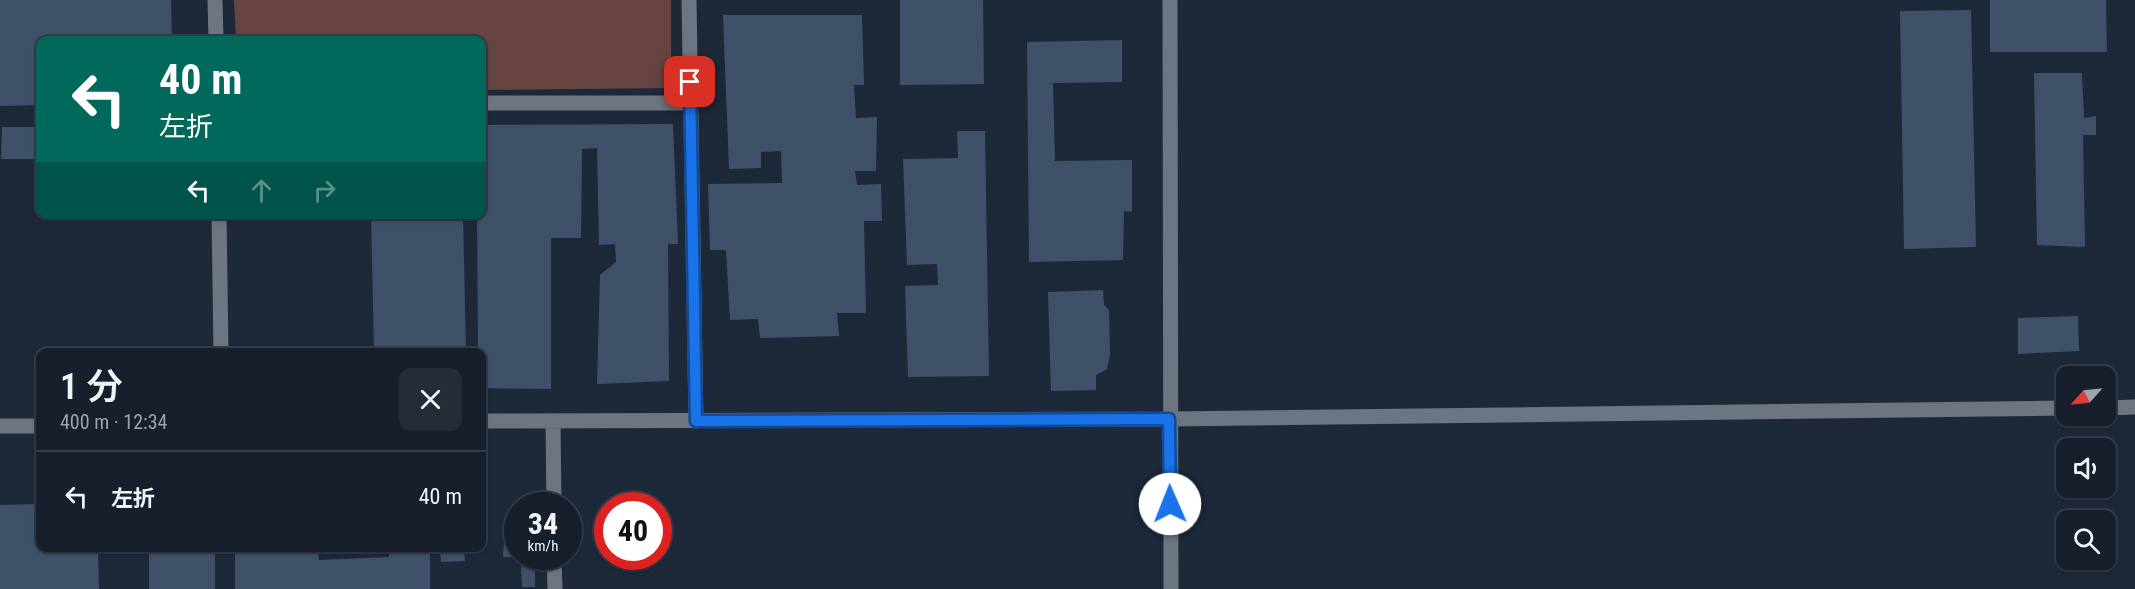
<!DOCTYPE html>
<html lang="ja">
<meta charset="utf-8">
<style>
:root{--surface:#161f2b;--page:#232c37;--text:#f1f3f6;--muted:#9ea2a9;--line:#353d47}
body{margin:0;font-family:"Roboto Condensed","Noto Sans JP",sans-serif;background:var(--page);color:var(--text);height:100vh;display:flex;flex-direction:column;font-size:22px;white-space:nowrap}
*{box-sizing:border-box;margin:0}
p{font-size:20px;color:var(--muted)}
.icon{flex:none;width:33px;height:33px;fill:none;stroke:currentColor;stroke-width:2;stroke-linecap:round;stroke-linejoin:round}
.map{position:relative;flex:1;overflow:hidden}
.side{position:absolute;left:36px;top:348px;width:450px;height:204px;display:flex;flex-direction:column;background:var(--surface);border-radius:12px;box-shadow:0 2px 4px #0004,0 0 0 2px var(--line)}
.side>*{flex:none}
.banner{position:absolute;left:36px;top:36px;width:450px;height:183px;border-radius:12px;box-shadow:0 2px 4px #0004,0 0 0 2px var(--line);background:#00695c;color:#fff;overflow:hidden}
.needle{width:39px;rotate:243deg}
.tools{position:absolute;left:2056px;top:366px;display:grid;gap:12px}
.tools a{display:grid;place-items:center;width:60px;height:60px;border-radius:12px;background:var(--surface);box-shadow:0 2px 4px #0004,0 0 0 2px var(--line);font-size:30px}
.speed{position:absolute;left:504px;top:492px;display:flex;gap:12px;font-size:30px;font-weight:700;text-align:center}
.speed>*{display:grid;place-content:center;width:78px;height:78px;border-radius:50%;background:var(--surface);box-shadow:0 2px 4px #0004,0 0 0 2px var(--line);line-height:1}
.speed small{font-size:15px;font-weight:400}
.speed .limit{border:9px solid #d22;background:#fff;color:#111}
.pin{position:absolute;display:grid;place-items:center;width:51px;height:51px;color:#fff;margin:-26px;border-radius:12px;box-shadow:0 3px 9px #0006}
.me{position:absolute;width:66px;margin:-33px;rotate:359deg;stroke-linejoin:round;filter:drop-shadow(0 0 4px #0008)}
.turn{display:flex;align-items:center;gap:21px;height:126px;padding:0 24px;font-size:27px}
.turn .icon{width:78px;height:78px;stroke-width:2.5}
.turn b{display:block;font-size:42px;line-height:51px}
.lanes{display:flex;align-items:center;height:57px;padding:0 24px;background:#0003;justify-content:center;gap:30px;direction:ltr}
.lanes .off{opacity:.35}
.round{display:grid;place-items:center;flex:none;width:63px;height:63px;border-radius:12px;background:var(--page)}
.summary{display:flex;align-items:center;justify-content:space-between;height:102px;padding:0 24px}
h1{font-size:36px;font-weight:600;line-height:45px}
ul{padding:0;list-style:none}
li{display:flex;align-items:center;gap:18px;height:90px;padding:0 24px;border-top:2px solid var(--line)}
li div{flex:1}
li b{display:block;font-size:22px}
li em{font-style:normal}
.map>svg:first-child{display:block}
</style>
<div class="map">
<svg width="2135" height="589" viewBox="0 0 2135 589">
<rect width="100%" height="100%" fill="#1d2939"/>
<path fill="#654442" d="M234,0H671V88L482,90V40H236Z"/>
<path fill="#3f5169" d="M0,0H171L172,40H40V105L0,106Z
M900,0H983L984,84L900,85Z
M1990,0H2106L2107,52H1990Z
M1971,10L1976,247L1904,249L1900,11Z
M723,15H862L864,85H854L856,118L877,117L876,171H855L857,185L881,184L882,221H864L866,313H837L839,336L760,338L758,319L730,320L726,250H710L708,184L782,183L781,151L761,152V168L729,169Z
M1122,40V82L1053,83L1055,161L1132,160V212L1124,211L1123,260L1029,262L1027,42Z
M2034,73H2082L2084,118L2096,116V135H2083L2085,247L2037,245Z
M673,124L678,244H668L669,381L597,384L600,275L616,262L615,244L599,245L597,148L582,149L581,238H551V389L482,388V352H478L477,214H482V125Z
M2,127H40V159H1Z
M957,131H985L989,376L908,377L905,286L938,285L937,264L907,265L903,159L958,158Z
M371,214H463L466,352H374Z
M1103,290L1104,305L1109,310L1110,355L1107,369L1096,375V390L1051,391L1048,292Z
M2078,316L2079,351L2018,354V318Z
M40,504V548H98L99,589H0V505Z
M504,540H518V557H503Z
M149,548H215V589H149Z
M235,548H318L319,560L389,557L388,548H430V589H235Z
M440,548H464L465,561L441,562Z
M521,566L535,567V587H522Z"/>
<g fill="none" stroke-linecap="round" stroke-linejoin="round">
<path stroke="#6d7581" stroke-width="15" d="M215,0L216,40
M689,0L696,421
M1170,0L1171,589
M482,103H691
M219,214L221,352
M2106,408L2135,407
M482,421L1169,419L2067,408
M553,421L554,506
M0,426H40
M554,556L555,589"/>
</g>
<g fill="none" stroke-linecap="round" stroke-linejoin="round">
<defs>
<path id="route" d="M690,82L696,421L1169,419L1170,504"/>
</defs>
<use href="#route" stroke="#114b97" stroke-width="15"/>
<use href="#route" stroke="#1a73e8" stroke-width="10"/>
</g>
</svg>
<div class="tools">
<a><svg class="needle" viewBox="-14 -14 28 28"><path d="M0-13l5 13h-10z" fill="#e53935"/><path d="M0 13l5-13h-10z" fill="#9ea2a9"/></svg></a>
<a><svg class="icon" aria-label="sound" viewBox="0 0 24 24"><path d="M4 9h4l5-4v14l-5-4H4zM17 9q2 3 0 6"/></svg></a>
<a><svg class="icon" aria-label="search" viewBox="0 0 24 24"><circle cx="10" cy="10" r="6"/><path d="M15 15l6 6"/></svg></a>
</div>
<div class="speed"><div>34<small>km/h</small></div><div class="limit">40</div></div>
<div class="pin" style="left:690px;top:82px;background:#d93025"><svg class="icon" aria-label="arrive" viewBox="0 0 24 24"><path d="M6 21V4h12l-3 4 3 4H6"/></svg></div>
<svg class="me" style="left:1170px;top:504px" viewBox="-20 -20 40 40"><circle r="19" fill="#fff"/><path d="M0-13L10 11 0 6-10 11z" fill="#1a73e8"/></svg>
<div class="banner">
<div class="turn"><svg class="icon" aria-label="left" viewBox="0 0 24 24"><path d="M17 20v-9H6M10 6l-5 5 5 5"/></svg><div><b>40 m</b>左折</div></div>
<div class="lanes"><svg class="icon" aria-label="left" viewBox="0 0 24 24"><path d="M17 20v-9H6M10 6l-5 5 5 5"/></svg><svg class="icon off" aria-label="ahead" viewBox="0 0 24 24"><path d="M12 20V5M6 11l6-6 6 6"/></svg><svg class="icon off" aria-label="right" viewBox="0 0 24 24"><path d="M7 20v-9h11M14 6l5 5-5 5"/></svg></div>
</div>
<section class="side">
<div class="summary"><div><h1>1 分</h1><p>400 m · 12:34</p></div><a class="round"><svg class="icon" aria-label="close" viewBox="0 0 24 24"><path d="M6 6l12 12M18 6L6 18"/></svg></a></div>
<ul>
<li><svg class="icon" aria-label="left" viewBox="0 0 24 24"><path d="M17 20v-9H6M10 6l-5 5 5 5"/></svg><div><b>左折</b></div><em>40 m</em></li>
</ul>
</section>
</div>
